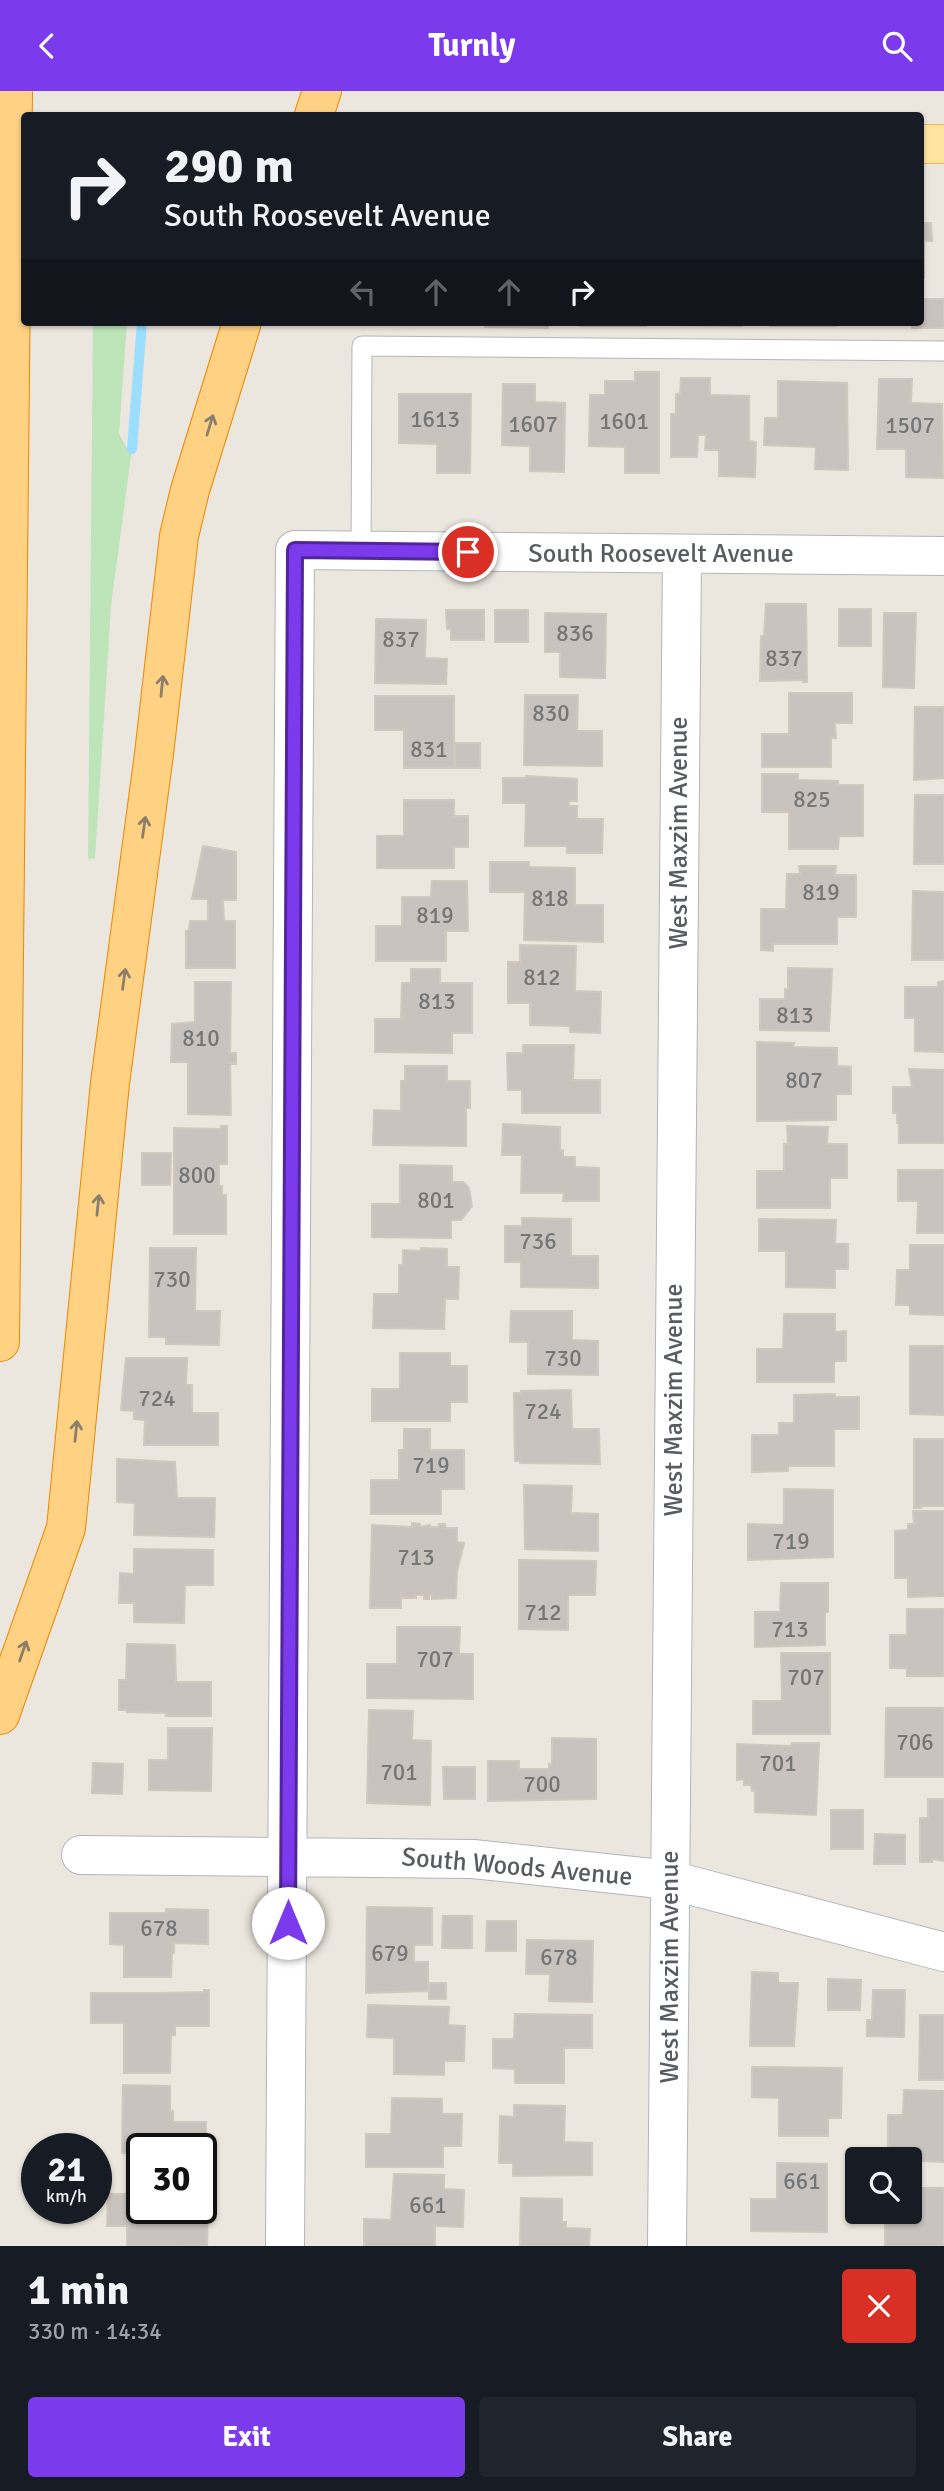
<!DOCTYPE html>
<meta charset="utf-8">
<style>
:root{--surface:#171b24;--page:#20242c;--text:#f1f3f6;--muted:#9ea1a6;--accent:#7c3aed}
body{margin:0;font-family:Signika,sans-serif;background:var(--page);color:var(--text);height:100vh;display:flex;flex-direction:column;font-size:26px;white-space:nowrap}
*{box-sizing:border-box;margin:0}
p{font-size:23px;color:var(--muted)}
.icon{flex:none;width:38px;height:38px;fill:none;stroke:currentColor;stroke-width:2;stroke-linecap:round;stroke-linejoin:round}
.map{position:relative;height:2155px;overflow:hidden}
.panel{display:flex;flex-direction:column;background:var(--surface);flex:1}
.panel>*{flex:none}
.banner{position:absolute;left:21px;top:21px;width:903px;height:214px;border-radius:7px;box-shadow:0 2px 5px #0004;background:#171b24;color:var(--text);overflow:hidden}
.controls{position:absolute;left:845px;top:2056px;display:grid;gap:14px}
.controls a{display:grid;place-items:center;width:77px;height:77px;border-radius:7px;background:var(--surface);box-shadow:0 2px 5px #0004;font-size:35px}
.speed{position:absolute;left:21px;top:2042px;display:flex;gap:14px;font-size:35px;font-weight:700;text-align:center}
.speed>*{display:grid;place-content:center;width:91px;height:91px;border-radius:50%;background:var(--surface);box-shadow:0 2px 5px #0004;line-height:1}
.speed small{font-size:18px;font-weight:400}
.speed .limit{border:4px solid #111;border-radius:10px;background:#fff;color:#111}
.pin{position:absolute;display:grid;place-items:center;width:60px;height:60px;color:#fff;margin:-30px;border:4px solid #fff;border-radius:50%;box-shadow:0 2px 7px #0007}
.me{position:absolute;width:77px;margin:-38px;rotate:0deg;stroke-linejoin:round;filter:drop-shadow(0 0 5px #0008)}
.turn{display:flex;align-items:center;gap:24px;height:147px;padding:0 28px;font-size:32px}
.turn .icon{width:91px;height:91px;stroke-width:2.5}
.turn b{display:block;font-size:49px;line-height:60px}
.lanes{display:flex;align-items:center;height:66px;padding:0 28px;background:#0003;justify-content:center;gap:35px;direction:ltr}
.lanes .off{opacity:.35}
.round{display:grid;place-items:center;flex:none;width:74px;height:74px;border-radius:7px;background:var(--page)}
.headline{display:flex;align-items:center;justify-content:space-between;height:119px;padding:0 28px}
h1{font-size:42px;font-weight:700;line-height:52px}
.primary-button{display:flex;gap:14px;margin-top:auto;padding:14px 28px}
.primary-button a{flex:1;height:80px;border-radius:7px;background:var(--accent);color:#fff;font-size:28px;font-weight:700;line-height:80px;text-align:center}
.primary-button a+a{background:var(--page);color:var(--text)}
header{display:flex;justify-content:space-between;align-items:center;height:91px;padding:0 28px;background:var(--accent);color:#fff;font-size:32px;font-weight:700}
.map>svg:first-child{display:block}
</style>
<header><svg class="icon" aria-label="back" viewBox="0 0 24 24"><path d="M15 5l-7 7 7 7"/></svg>Turnly<svg class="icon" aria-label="search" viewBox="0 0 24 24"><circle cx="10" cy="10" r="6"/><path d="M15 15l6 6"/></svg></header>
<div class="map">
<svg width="944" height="2155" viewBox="0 0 944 2155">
<rect width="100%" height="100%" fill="#ebe7de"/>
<path fill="#bee4ba" d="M93,231H127L119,343L127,357L132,358L111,515L95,768L88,767Z"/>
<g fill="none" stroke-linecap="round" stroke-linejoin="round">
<path stroke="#9bdeff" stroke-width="10" d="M132,358L142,231"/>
</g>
<path fill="#c8c3be" stroke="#d0c8bd" stroke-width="2" d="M920,132H931L932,150H924V187H920Z
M920,208H944V237H912V231H920Z
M485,231H548V237L485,236Z
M580,231H646V235H580Z
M675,231H742V235L675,234Z
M770,231H836V235H770Z
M635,281H659V382H625V356L589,355L590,304H605V290H635Z
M681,287H710V304L749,305V350L756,351L755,386L719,385V359H705L706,344H698L697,366H671V323H676V303H680Z
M879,288H912L911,312L942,313L943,387L906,386V358H877Z
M778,290L847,292L848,379L815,378L816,356L764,354L765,327H778Z
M503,293H535V311L565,312L564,381L530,380V355L502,354Z
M399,303H471L470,382H437V353L399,352Z
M766,513H806L807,591H803V589L760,590L761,545H764Z
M839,518H871V555H839Z
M446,519H484V549H451V538H447Z
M495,519H528V551H495Z
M545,522L606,523L605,587L560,586V561H545Z
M884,522H916L914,597L883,596Z
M376,528L426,529L425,567L447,568L446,593L375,592Z
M789,602H852V632H835L836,647H831V676H762V643H789Z
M525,604H578L577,640H602V675L524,674Z
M375,605H454V677H404V639H375Z
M915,616H944V687L914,689Z
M455,652H480V677H455Z
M762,683H798V689L838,690V694H863V745H839L838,758H789V721H762Z
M526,685L577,688V710H569V715H577V728H603L602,762H567V755H525L526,712H503V687H526Z
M915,704H944V773H914Z
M404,709H454V725H468V756H454V777H377V745H404Z
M203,755L236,761V809H223L224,830H235V877H186V840H189L190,830H208V808H192Z
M490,771H529V776L575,777V814H603V851L524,849L525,801H490Z
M799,775H836L835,784H856V826H837V853H773V860L761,859V818H786L787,783H800Z
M432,790H467L468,840H446V870H376V835H402V806H431Z
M913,800L944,801V869H912Z
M520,854L576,855L575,900L601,901L600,942L570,941V935L530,934V912H508V871H520Z
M788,877L832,878L829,940L760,939V908H785V898H788Z
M411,878H440V892H472V942H452V962L375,961V928H401L402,892H411Z
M944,890V961L915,960V927H905V896H938V891Z
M195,891H231L230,962H236V973H230L231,1024L188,1023V971H171L172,933L195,931Z
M757,951L794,952L793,956L837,957V975L851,976V1003H836V1029L757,1030Z
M523,954H574L573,989H600V1022H522V999H508L507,962H523Z
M405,975H447V990H470V1017H466V1055L373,1054L374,1019L401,1020V990H405Z
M909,978L944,979V1052H899V1032H897V1022H893V996H912Z
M503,1033L560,1036V1059H563V1066H575V1076L599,1077V1110H563L564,1102H521L522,1064H502Z
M221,1035H227V1073H219V1095H222V1104H226V1143H174V1037L221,1038Z
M787,1035L828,1036L827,1053H847V1087H830V1117H757V1080H784V1053H788Z
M142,1062H171L170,1094H142Z
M400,1074L452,1075V1091H463L469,1097L472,1115L461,1129H451V1147L372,1146V1113H400Z
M898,1079H944V1142H917L918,1110H898Z
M522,1127L571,1128V1165H598V1197L521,1196V1171H505V1135H522Z
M759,1128L836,1129L835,1153H848V1178H835V1197L786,1196V1160H759Z
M910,1154H944V1224L910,1223V1214H896L897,1179H910Z
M150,1157H196L195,1220H220L219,1254L166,1253V1246H149Z
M421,1157L447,1158V1176H459L458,1208H445L444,1238L373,1237L374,1203H399V1174H403V1159L421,1160Z
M511,1220H572V1249L598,1250V1284L528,1283V1251H510Z
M784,1223H835V1241L846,1240V1270H834V1291H757V1258H783Z
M910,1255H944V1324L910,1323Z
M400,1262H450V1275H467V1311H450V1330H372V1298H400Z
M126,1267H187L186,1294H192V1322H218V1354H144L145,1329L134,1328V1320L121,1319Z
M571,1299L572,1338H599L600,1373L520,1372V1370H515L514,1302H521V1300Z
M835,1303V1306H859V1338H834V1375H788V1380L752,1381V1344H779V1332H794V1304Z
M404,1338H430V1359H464V1398H441V1423H371V1389H399V1359H404Z
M914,1348H944V1415H921V1417H914Z
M117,1368L175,1371L177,1407H215L214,1446L134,1444L135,1412L117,1411Z
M524,1394L572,1395L571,1422L598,1423V1460L525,1458Z
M784,1398L833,1399V1466L748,1469V1433L784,1434Z
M913,1420H944V1505L908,1506V1487H895V1440L908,1439V1433H914Z
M412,1432L420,1433V1436L430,1434V1436H439V1433H445V1437H457V1451L464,1452L457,1480L456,1507L432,1508V1504H429V1508H424V1504H416V1507H403L401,1504V1517H370L372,1434L412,1436Z
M134,1458L213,1459V1494H185L184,1532L134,1531V1512H119L120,1482L134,1483Z
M519,1469L596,1470L595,1504H568V1539L519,1538Z
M781,1492H828V1521H825V1554L755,1556V1521H780Z
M907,1518H944V1585H907V1577H890V1544H907Z
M397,1536H460L459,1563H473V1608L367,1607V1573H397Z
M127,1553L175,1554L176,1591H211V1625H166V1622L127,1621V1619H119V1589H126Z
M781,1562H830V1643H753V1610H782Z
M886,1617H944V1686H885Z
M369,1619L413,1620L412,1649L431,1650L430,1714L367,1712Z
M168,1637H212L211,1700L149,1699V1669H168Z
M552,1647L596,1648V1708L488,1710V1670H519V1678H549V1673L552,1674Z
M792,1652H819L816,1724L755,1721V1700H752L751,1694H744V1688L737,1689V1653L791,1655Z
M93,1672L123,1673L122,1703L92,1702Z
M443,1676H475V1708H444Z
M928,1708H944V1770L932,1768V1771H920V1727H928Z
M831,1719H863V1758H831Z
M875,1743L905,1744V1773H874Z
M367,1816L432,1817V1854H414V1871H428V1900L366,1902Z
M166,1818L208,1819V1853L174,1852V1862H172L171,1886H124V1854L110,1853V1822H166Z
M443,1825H472V1857H442Z
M487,1830H516V1860H486Z
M527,1849L593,1850L592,1911L549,1910L550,1883H526Z
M752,1881L778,1882V1892H798L794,1955H750Z
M828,1888L861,1889L860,1919H828Z
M429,1892H446V1908H429Z
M204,1899H209V1935H175V1944H171L170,1982H124V1932H91V1902H162L204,1901Z
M873,1899H905L904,1946L867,1945V1929H872Z
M368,1914L449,1916L448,1934L465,1935L464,1970H444V1984L394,1983V1947L367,1946Z
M515,1923L592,1924V1957H564V1992H515V1978L493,1977V1948H514Z
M920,1924H944V1989H919Z
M752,1976L842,1977L841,2027H828V2045H779V2007L752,2006Z
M123,1994L170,1995V2021L173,2020V2031H206V2065H201V2058H142V2062H122Z
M904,1999L944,2000V2071L888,2068V2024H903Z
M392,2007L442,2008V2023H462L461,2055H443V2076H366V2043H391Z
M514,2014L565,2015L564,2051L592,2052V2084L513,2085V2072H499L500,2025L514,2026Z
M777,2072L827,2073V2141L751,2140V2108H777Z
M129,2080L142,2081V2118H208L207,2155L127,2154V2135H107L108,2103H129Z
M394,2083L444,2084V2098L464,2099L463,2136L435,2135V2155H364V2128L391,2129Z
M910,2097H944V2155H885V2121H910Z
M521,2107L562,2108V2131H566V2137L590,2138L589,2155H520Z"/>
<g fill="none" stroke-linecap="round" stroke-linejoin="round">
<defs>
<path id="service" d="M361,461L362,255L944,260"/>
<path id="minor" d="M81,1764L473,1768L670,1789L944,1861
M285,2155L295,459L944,465
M667,2155L682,463"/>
<path id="primary" d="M920,53H944"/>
<path id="motorway" d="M314,24L322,0
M0,1251L11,185
M0,1624L66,1437L110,992L154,663L179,445L190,399L242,231"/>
</defs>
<use href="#service" stroke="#b2b6ba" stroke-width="21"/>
<use href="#minor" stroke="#b2b6ba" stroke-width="40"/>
<use href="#primary" stroke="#f3b350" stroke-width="40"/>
<use href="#motorway" stroke="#ea8700" stroke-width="40"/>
<use href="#service" stroke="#fff" stroke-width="19"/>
<use href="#minor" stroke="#fff" stroke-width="38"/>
<use href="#primary" stroke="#ffe5a0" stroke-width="38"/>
<use href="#motorway" stroke="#fed183" stroke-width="38"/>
<defs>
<path id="motorway-bridge" d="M11,185L13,0"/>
</defs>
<use href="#motorway-bridge" stroke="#ea8700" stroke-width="40" stroke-linecap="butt"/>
<use href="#motorway-bridge" stroke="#fed183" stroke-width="38"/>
</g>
<defs><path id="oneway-shaft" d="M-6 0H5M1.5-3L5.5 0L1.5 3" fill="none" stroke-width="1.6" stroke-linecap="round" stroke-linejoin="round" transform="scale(1.75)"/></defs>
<g stroke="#8a7f6a">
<use href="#oneway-shaft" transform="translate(210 334) rotate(-73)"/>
<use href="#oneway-shaft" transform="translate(162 595) rotate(-84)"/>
<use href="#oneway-shaft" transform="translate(144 736) rotate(-82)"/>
<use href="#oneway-shaft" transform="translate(124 888) rotate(-82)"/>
<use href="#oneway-shaft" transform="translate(98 1114) rotate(-84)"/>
<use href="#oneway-shaft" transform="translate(76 1340) rotate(-84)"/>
<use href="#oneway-shaft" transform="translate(23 1560) rotate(-71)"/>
</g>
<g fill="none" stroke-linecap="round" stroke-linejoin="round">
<defs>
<path id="route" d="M288,1832L295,459L468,461"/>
</defs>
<use href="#route" stroke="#51269a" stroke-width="18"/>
<use href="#route" stroke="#7c3aed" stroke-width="12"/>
</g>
<g text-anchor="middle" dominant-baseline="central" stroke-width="7" stroke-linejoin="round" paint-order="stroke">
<g font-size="23" fill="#747678">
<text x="435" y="328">1613</text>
<text x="624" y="330">1601</text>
<text x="533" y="333">1607</text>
<text x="910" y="334">1507</text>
<text x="575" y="542">836</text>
<text x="401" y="548">837</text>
<text x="784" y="567">837</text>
<text x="551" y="622">830</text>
<text x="429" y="658">831</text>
<text x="812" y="708">825</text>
<text x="821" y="801">819</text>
<text x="550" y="807">818</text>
<text x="435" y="824">819</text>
<text x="542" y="886">812</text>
<text x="437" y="910">813</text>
<text x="795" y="924">813</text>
<text x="201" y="947">810</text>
<text x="804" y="989">807</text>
<text x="197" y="1084">800</text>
<text x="436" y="1109">801</text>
<text x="538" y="1150">736</text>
<text x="172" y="1188">730</text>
<text x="563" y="1267">730</text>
<text x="157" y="1307">724</text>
<text x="543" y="1320">724</text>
<text x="431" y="1374">719</text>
<text x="791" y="1450">719</text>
<text x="416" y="1466">713</text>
<text x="543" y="1521">712</text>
<text x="790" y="1538">713</text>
<text x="435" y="1568">707</text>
<text x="806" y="1586">707</text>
<text x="915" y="1651">706</text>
<text x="778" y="1672">701</text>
<text x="399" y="1681">701</text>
<text x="542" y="1693">700</text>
<text x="159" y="1837">678</text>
<text x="390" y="1862">679</text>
<text x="559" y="1866">678</text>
<text x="802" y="2090">661</text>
<text x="428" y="2114">661</text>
</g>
<g font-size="26" fill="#585c60" stroke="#fff">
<text x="661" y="463">South Roosevelt Avenue</text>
<text transform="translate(679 742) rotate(-90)">West Maxzim Avenue</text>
<text transform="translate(674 1309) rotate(-90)">West Maxzim Avenue</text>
<text transform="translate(517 1776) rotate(5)">South Woods Avenue</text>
<text transform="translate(670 1876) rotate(-90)">West Maxzim Avenue</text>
</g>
</g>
</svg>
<div class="controls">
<a><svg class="icon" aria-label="search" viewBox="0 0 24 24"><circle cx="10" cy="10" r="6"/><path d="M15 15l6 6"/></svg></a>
</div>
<div class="speed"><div>21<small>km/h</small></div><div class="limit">30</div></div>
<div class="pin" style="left:468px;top:461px;background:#d93025"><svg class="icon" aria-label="arrive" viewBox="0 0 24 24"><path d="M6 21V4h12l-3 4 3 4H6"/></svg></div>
<svg class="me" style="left:288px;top:1832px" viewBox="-20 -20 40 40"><circle r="19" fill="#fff"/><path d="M0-13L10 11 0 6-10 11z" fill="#7c3aed"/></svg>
<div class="banner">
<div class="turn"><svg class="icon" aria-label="right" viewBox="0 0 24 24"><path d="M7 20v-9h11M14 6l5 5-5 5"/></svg><div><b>290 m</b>South Roosevelt Avenue</div></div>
<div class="lanes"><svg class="icon off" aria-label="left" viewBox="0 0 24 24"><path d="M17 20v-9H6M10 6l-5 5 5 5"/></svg><svg class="icon off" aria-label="ahead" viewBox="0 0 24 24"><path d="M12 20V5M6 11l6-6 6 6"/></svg><svg class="icon off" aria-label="ahead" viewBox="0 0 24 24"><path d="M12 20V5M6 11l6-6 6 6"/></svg><svg class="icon" aria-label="right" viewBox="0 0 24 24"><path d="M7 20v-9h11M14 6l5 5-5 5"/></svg></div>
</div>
</div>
<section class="panel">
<div class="headline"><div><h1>1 min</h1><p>330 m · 14:34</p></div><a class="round" style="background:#d93025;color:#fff"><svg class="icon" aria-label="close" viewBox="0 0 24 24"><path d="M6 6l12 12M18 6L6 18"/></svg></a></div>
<div class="primary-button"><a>Exit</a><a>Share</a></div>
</section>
